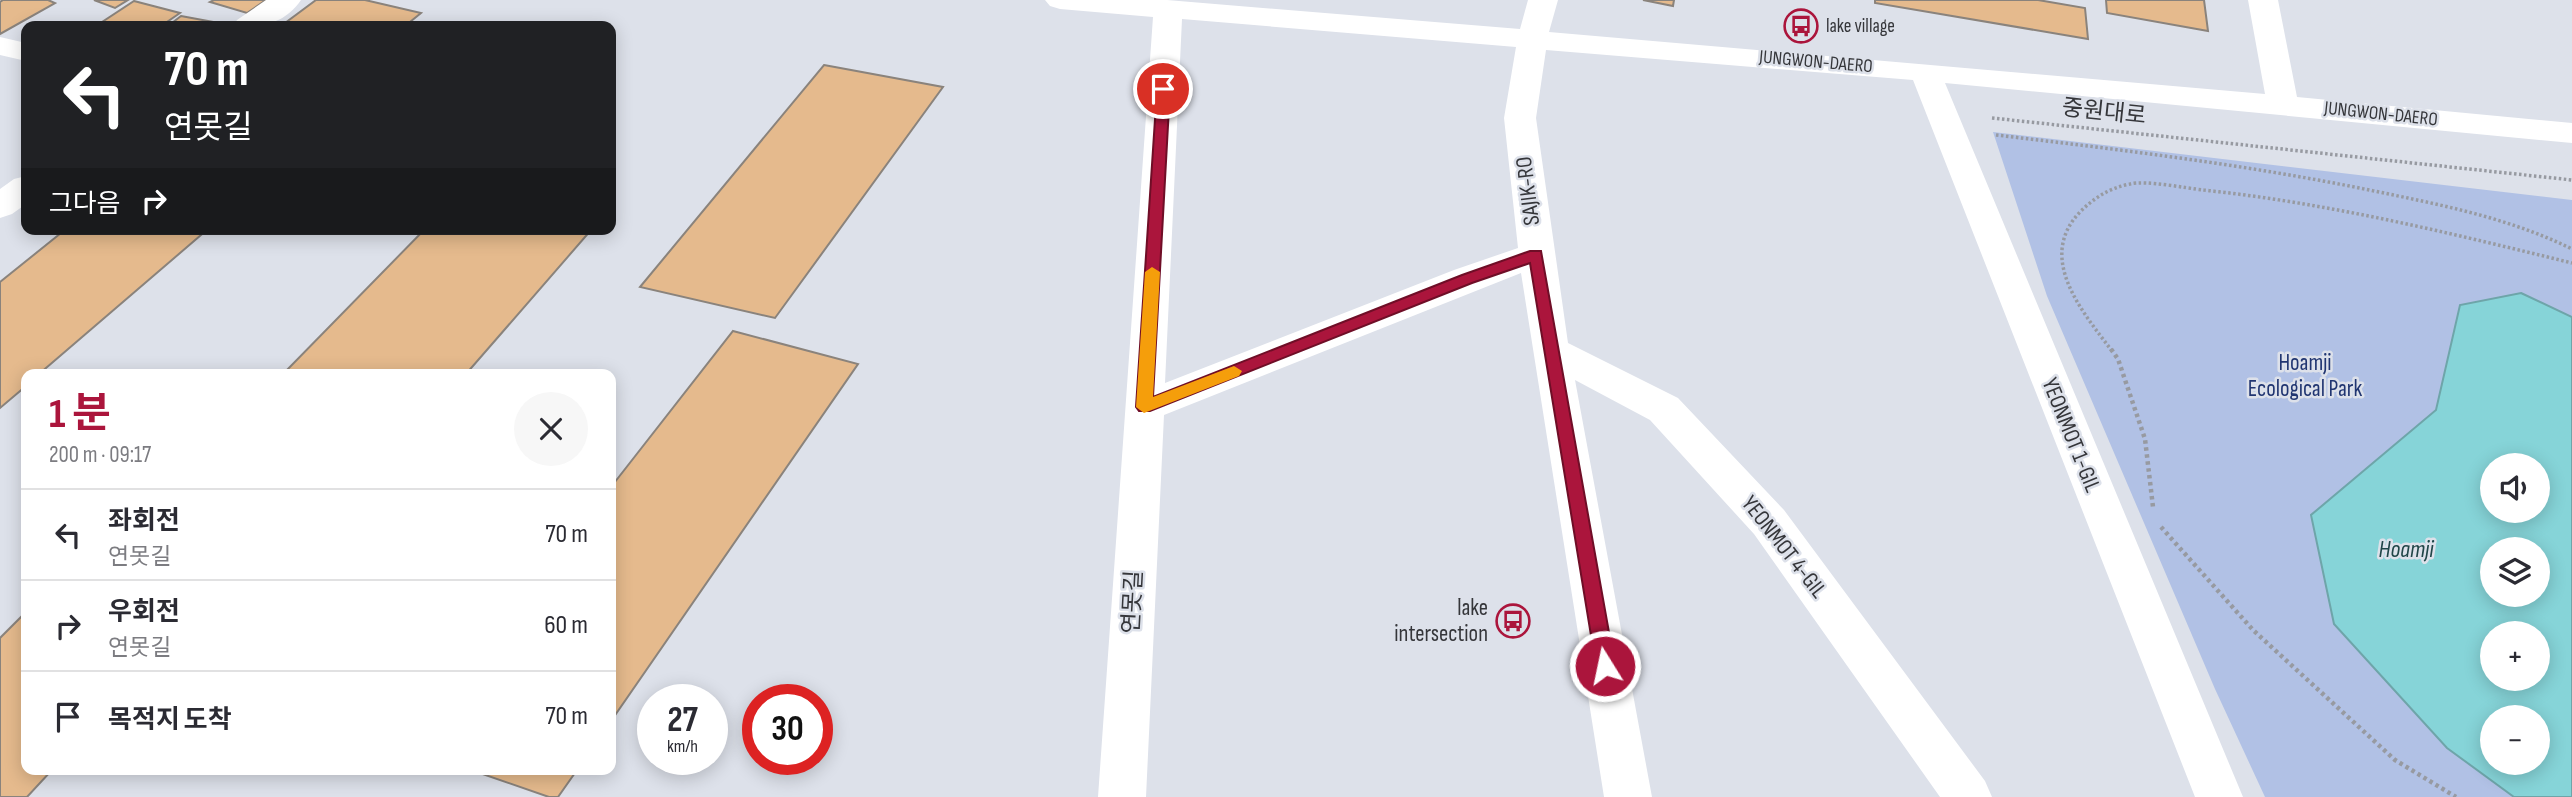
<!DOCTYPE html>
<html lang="ko">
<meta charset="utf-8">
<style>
:root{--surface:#fff;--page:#f7f7f7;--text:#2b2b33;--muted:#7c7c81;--line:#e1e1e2;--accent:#ab153c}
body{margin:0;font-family:"Sofia Sans Condensed","Noto Sans KR",sans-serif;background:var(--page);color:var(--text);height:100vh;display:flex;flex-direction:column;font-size:26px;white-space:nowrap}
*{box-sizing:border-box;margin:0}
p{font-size:23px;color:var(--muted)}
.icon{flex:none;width:38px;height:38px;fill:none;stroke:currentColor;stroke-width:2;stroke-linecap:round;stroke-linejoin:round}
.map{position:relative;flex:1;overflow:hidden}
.side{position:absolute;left:21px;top:369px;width:595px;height:406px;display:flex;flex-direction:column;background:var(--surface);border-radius:14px;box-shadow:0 4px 18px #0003}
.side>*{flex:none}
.guide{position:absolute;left:21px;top:21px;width:595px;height:214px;border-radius:14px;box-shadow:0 4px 18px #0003;background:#202124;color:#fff;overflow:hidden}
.controls{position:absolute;left:2480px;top:453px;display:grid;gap:14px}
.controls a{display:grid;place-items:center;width:70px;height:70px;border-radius:50%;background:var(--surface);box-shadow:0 4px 18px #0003;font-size:35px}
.speed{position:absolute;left:637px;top:684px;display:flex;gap:14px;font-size:35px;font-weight:700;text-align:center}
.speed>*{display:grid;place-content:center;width:91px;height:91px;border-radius:50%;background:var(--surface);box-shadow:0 4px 18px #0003;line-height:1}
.speed small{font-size:18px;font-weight:400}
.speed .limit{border:10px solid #d22;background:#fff;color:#111}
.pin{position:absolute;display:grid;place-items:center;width:60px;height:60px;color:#fff;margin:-30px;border:4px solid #fff;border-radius:50%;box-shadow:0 2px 7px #0007}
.me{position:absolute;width:77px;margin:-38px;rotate:350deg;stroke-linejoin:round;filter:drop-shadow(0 0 5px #0008)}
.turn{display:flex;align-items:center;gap:24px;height:147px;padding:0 28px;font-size:32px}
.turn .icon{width:91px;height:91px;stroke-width:2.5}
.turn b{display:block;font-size:49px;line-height:60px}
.then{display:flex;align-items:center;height:66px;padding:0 28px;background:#0003;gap:14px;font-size:26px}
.round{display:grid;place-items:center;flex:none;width:74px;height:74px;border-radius:37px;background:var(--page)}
.summary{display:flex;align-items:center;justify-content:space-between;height:119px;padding:0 28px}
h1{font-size:42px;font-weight:700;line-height:52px;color:var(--accent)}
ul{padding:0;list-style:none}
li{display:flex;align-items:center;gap:21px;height:91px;padding:0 28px;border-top:2px solid var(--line)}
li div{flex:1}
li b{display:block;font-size:26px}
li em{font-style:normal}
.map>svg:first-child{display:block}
</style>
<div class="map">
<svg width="2572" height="797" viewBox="0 0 2572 797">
<rect width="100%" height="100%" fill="#dde1ea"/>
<path fill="#b1c1e5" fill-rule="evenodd" d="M1993,132L2572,200V797H2265L2215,689L2047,296ZM2492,466H2538V511H2492ZM2492,550H2538V595H2492ZM2492,634H2538V679H2492ZM2492,718H2538V763H2492Z"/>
<path fill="#86d4d8" stroke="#6ea5a9" stroke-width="2" fill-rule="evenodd" d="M2521,293L2572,317V797H2514L2447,748L2334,624L2311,515L2436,410L2460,305ZM2492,466H2538V511H2492ZM2492,550H2538V595H2492ZM2492,634H2538V679H2492ZM2492,718H2538V763H2492Z"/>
<path fill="#e5ba8d" stroke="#8a837c" stroke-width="2" d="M3,0H48L55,3L0,34V2Z
M94,0H128L115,8Z
M214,0H266L247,13L210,2Z
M316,0H365L421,13L405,26H281Z
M1643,0H1674L1673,6Z
M1875,0H2038L2085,8L2088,39L1875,3Z
M2106,0H2204L2208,31L2107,13Z
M134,1L180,13L161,26H96Z
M181,16L235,26H168Z
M824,65L943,87L775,318L640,287Z
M66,229H208L39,374H26V386L0,408V282Z
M425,229H592L466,374H283Z
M733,331L858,364L611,721V487Z
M26,612V770H52L27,797H0V638Z
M471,770H577L558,797H549Z"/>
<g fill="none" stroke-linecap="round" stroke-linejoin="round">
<path stroke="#979aa1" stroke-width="3.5" stroke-dasharray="2.5 2.5" stroke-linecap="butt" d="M1992,118L2572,180
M1996,135C2123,150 2249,165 2374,191C2442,205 2509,218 2572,249
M2112,351C2082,311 2036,258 2080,212C2094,198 2109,188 2130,184C2146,180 2185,188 2203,190C2328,203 2450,233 2572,263"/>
<path stroke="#979aa1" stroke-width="4.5" stroke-dasharray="3.5 3.5" stroke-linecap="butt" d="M2111,349L2118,359L2145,439L2153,507
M2161,527L2253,630L2395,760L2456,797"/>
<path fill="#fff" fill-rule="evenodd" d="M266,0H301C283,26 261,26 233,26L237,20Z
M1045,0H1167L1520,29L1528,0H1558L1549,32L2265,94L2248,0H2278L2297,97L2572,123V143L1945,83L2243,797H2195L1913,80L1546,50L1536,118L1568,343L1678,398L1784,510L1985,781L1992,797H1940L1754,534L1650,420L1575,380L1652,797H1604L1521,273L1164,415L1146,797H1098L1153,17L1060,9L1050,6ZM1182,19L1516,47L1504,118L1518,248L1454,270L1165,383Z
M0,37L26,43V61L0,55Z
M26,176V204L12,214L0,218V189L14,179Z"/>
</g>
<path fill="#ab153c" stroke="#6f0e27" stroke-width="2" d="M1163,85L1170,89L1153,397L1462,275L1530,251H1541L1615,666L1612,672L1605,674L1599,672L1596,666L1530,263L1472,283L1150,411H1139L1136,407L1157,89Z"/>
<path fill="#f59e0b" d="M1152,267L1160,272L1153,397L1234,366L1242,371L1239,376L1144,413L1136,407L1145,272Z"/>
<defs>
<symbol id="bus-ring" viewBox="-11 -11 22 22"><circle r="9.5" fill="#dde1ea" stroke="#ab153c" stroke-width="1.5"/><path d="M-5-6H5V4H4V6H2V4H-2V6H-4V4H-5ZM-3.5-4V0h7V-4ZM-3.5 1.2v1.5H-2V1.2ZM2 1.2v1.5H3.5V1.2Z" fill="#ab153c"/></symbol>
</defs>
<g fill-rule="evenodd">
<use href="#bus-ring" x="1782" y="7" width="38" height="38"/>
<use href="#bus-ring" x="1494" y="602" width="38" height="38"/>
</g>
<g text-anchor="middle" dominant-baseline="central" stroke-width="5" stroke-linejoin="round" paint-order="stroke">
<g font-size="19" fill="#35363a" stroke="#dde1ea" text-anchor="start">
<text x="1826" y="26">lake village</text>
</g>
<g font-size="19" fill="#35363a" stroke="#dde1ea">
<text transform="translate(1816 62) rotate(5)">JUNGWON-DAERO</text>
<text transform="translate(2381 114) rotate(6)">JUNGWON-DAERO</text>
</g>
<g font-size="23" fill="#35363a" stroke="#dde1ea">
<text transform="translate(2104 112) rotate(6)">중원대로</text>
<text transform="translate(1528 191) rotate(-97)">SAJIK-RO</text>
<text transform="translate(2071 435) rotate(68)">YEONMOT 1-GIL</text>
<text transform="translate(1784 547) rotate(52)">YEONMOT 4-GIL</text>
<text transform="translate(1133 602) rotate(-87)">연못길</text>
</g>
<g font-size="23" fill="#203571" stroke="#dde1ea">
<text x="2305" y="363">Hoamji<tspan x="2305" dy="26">Ecological Park</tspan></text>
</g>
<g font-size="23" fill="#35363a" stroke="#dde1ea" text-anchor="end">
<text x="1488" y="608">lake<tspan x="1488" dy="26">intersection</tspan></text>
</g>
<g font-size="24" font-style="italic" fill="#214648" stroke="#dde1ea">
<text x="2406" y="549">Hoamji</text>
</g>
</g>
</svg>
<div class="controls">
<a><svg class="icon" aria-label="sound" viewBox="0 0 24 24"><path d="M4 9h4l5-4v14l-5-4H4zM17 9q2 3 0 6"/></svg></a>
<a><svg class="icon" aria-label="layers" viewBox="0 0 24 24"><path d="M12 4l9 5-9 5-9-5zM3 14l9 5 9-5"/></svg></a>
<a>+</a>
<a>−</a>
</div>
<div class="speed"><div>27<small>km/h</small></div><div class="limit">30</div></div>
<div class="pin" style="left:1163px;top:89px;background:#d93025"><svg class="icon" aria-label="arrive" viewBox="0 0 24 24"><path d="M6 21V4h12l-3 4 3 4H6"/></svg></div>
<svg class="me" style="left:1605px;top:666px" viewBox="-20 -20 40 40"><circle r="17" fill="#ab153c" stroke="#fff" stroke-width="3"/><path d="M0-11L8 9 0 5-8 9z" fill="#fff"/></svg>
<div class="guide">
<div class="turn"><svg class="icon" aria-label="left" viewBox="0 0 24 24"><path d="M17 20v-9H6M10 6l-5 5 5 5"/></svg><div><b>70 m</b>연못길</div></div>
<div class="then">그다음<svg class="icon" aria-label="right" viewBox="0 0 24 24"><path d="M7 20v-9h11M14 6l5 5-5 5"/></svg></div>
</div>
<section class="side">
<div class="summary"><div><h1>1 분</h1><p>200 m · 09:17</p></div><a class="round"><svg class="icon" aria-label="close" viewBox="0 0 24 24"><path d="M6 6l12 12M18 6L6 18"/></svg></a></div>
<ul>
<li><svg class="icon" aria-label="left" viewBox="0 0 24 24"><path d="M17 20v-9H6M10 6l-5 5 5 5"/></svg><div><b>좌회전</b><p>연못길</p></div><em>70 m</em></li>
<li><svg class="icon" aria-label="right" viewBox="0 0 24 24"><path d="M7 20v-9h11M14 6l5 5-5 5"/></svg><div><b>우회전</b><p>연못길</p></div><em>60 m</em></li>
<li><svg class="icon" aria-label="arrive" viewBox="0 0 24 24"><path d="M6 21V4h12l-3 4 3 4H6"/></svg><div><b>목적지 도착</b></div><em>70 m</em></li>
</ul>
</section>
</div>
